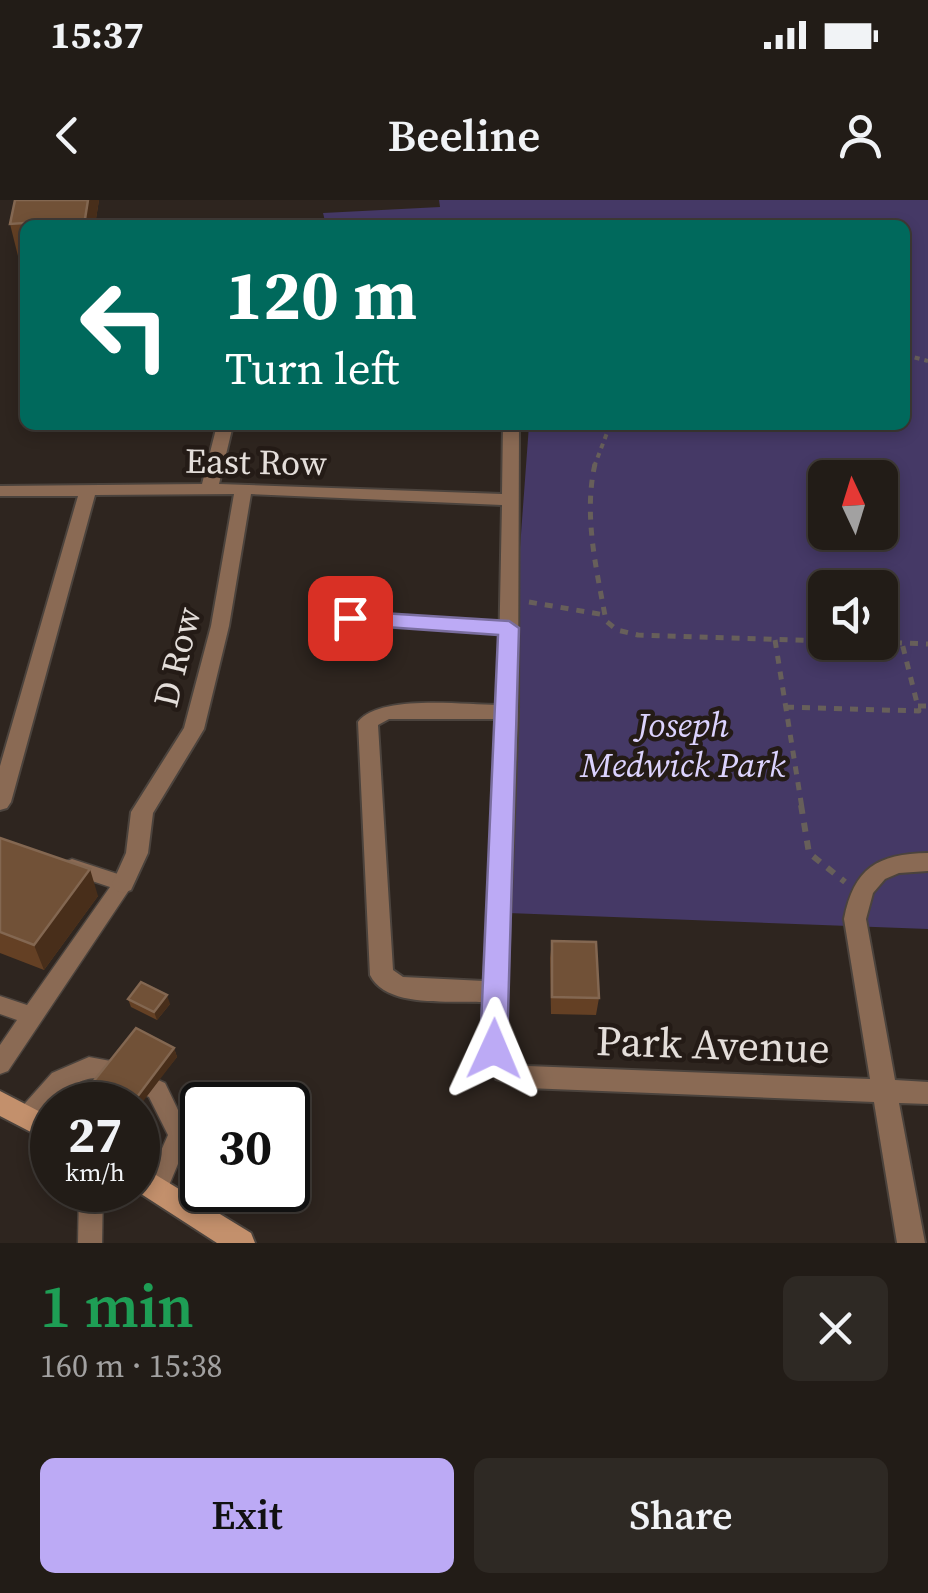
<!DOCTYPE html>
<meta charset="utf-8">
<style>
:root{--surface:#221c17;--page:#2e2924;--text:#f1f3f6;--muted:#a2a1a1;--line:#3f3a36;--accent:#bcaaf5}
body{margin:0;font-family:"Source Serif 4",serif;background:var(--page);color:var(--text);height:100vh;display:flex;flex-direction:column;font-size:38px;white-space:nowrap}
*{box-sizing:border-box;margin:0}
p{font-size:32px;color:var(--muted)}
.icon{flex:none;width:55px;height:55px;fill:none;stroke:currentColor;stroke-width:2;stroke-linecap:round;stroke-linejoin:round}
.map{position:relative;height:1043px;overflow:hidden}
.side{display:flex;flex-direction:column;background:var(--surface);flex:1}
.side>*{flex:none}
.hud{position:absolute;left:20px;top:20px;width:890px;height:210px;border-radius:15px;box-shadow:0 5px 15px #0003,0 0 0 2px var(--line);background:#00695c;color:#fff;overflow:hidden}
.needle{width:65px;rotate:356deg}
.controls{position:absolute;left:808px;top:260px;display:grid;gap:20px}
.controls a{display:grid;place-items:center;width:90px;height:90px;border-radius:15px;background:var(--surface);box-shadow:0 5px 15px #0003,0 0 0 2px var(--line);font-size:50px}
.speed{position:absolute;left:30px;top:882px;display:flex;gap:20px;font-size:50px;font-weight:700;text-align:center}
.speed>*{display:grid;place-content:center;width:130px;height:130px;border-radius:50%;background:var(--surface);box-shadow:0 5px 15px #0003,0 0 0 2px var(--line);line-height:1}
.speed small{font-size:25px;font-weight:400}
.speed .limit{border:5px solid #111;border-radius:15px;background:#fff;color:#111}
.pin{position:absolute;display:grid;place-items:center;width:85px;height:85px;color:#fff;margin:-42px;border-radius:20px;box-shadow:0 5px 15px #0006}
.me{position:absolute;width:110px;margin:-55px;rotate:1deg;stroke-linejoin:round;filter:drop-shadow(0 0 8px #0008)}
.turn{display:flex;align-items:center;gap:35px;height:210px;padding:0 40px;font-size:45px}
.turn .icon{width:130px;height:130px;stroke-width:2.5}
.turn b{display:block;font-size:70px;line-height:85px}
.round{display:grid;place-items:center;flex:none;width:105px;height:105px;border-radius:15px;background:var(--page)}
.head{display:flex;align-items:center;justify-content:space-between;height:170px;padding:0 40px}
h1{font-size:60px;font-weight:600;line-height:75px;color:#1e9e55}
.primary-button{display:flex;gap:20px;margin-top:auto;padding:20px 40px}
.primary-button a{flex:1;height:115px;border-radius:15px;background:var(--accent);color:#111;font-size:40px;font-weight:600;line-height:115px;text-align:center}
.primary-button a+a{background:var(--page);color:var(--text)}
.status{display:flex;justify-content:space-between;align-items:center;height:70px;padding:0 50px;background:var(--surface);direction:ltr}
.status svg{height:28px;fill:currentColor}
header{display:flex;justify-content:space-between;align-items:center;height:130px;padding:0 40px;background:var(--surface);font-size:45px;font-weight:600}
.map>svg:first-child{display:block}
</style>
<div class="status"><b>15:37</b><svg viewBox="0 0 49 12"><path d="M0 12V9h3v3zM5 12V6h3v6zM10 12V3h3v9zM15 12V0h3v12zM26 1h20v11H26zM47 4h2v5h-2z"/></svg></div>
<header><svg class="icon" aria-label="back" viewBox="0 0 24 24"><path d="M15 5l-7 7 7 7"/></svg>Beeline<svg class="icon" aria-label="person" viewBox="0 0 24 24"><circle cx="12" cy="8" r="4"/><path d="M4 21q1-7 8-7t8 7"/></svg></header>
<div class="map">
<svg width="928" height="1043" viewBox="0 0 928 1043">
<rect width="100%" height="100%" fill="#2e251f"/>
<path fill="#453966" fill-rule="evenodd" d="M439,0H928V729L506,713L508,512L529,225H905V25H326L323,13L440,7ZM825,278H880V332H825ZM825,388H880V442H825Z"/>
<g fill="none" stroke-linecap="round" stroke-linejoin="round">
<defs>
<path id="service" d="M350,413L509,422L517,428L509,434L344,423L342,419Z
M72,659L130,678L133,684L8,871L0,874V845L17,820L0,814V796L27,805L110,687L65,672L62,667L65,662Z
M89,857L116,862L165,883L190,935L165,995L157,998L149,995L145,987L168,935L149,897C104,877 88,864 51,906C43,915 38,923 27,927L19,924L16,917L19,910L52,873Z
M79,990H103L102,1043H78Z"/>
<path id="minor" d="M217,225H233L219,284L502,294L503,225H519L518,512L505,848L513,862L527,866L870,879L844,719C854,668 877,654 928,653V671L899,673L885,679L873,693L866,719L895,880L928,882V904L899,903L925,1043H897L874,902L527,888L496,879C479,846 481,838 483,802C451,800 387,809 370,775L358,522C380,494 463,505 498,505L502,305L251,294L229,426L204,529L153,613L148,653L131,690L123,693L115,690L112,684L126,653L131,612L184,528L211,426L234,294L95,295L11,602L7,608L0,610V566L78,296H0V286L202,284ZM389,519H498L484,781L403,777L393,770L378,525Z"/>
<path id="secondary" d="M0,891L52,918V943L0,916Z
M138,964L251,1033L255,1043H217L135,990Z"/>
</defs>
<use href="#service" stroke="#4b433d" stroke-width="3"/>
<use href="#minor" stroke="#4b433d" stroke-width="4"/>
<use href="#secondary" stroke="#4b433d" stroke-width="4"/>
<path stroke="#675f5a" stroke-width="4" stroke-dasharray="5 5" stroke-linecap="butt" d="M905,155L928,161
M594,267L610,225"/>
<path stroke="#675f5a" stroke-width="5" stroke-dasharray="8 8" stroke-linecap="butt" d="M595,264C583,316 597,371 606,421L617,430L638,435L825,441
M529,402L605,415
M775,440L802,608
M878,442L928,444
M918,506H928
M786,507L919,511L902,443"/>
<path stroke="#675f5a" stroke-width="6" stroke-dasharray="9 9" stroke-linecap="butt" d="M801,605L809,653L845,682"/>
<use href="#service" fill="#8a6a54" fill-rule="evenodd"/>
<use href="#minor" fill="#8a6a54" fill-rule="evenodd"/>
<use href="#secondary" fill="#c3906c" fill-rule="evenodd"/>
</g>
<path fill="#644024" d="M99,0L95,25H25V55L18,56L10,24Z
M0,638L98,696L44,770L0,753Z
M552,741L599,798L596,815L551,814L550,758Z
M128,799L170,804L157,820L131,807Z
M174,848L177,857L138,905H110L93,895L89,887Z"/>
<path fill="#482e1a" d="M88,0H99L95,25H86L85,19Z
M90,669L98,696L44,770L34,745Z
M167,795L170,804L157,820L154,812Z
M174,848L177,857L138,908V905H131Z"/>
<path fill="#715137" stroke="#836751" stroke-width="2.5" d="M15,0H88L85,19L10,24Z
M0,638L90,669L34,745L0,732Z
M552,741L596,742L599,798L552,797Z
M141,782L167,795L154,812L128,799Z
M136,828L174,848L131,905H122L89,887Z"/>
<path fill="#bcaaf5" stroke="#7a6e9f" stroke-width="2.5" d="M350,411L509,421L519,428L507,849L503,858L494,861L484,858L480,849L498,435L343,424L339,418Z"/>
<g text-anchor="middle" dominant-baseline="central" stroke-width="9" stroke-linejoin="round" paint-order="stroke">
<g font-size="35" fill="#e4deda" stroke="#241b16">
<text transform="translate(256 262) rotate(1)">East Row</text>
<text transform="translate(177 457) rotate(-76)">D Row</text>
</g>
<g font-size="35" font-style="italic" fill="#dcd3fe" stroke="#241b16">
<text x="683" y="525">Joseph<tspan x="683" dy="40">Medwick Park</tspan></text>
</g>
<g font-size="42" fill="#e4deda" stroke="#241b16">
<text transform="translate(713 844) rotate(2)">Park Avenue</text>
</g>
</g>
</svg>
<div class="controls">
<a><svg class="needle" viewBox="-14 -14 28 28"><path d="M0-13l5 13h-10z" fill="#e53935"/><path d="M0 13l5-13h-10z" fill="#a2a1a1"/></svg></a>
<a><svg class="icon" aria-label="sound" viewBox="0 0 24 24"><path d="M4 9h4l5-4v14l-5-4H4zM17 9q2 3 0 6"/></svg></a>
</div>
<div class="speed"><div>27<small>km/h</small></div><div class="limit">30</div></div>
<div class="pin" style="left:350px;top:418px;background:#d93025"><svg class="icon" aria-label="arrive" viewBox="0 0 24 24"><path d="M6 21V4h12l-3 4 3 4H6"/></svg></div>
<svg class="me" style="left:494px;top:849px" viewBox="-20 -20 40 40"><path d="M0-17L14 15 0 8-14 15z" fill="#bcaaf5" stroke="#fff" stroke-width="4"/></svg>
<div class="hud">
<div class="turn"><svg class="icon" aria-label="left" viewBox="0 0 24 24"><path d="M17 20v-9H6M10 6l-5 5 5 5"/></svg><div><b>120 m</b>Turn left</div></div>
</div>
</div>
<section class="side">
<div class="head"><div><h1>1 min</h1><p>160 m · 15:38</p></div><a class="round"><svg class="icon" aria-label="close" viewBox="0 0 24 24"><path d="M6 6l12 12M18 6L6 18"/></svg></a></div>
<div class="primary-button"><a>Exit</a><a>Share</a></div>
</section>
